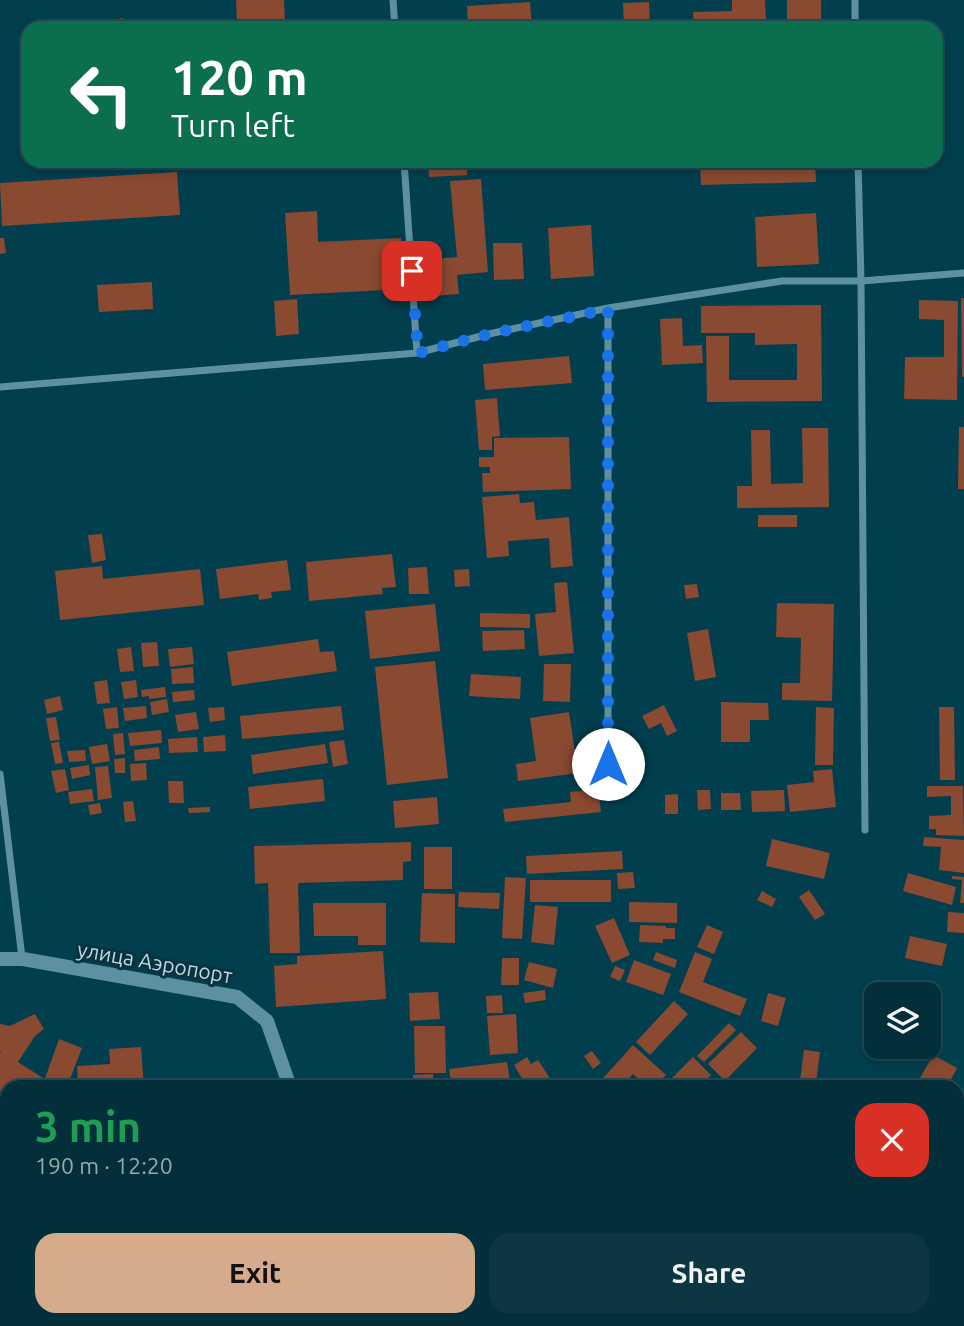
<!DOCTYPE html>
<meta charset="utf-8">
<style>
:root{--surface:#022f3a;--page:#0c3742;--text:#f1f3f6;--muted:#96a9af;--line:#234a54;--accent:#d6ab8b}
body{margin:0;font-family:Ubuntu,sans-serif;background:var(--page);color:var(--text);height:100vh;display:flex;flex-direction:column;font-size:26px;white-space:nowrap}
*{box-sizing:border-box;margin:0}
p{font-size:23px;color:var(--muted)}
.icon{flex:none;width:38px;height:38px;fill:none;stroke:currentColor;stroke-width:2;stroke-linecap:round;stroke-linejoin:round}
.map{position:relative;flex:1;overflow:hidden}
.details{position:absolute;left:0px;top:1080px;width:964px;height:247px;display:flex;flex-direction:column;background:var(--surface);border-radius:21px 21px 0 0;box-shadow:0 4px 10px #0003,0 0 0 2px var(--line)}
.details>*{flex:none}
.guide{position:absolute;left:21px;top:21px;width:922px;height:147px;border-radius:21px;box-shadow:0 4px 10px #0003,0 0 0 2px var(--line);background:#0b6e4f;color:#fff;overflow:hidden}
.buttons{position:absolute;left:864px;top:982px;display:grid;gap:14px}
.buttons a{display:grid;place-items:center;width:77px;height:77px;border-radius:14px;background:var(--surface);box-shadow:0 4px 10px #0003,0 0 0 2px var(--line);font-size:35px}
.pin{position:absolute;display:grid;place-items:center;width:60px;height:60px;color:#fff;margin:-30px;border-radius:14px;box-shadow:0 4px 10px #0006}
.me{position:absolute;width:77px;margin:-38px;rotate:0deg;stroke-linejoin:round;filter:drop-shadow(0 0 5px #0008)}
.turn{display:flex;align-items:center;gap:24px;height:147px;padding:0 35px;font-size:32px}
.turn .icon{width:91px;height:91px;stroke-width:2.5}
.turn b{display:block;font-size:49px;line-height:60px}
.round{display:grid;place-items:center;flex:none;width:74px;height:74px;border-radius:21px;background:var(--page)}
.summary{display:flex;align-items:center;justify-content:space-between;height:119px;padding:0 35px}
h1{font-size:42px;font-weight:700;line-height:52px;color:#1e9e55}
.cta{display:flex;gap:14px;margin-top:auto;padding:14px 35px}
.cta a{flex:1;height:80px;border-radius:21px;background:var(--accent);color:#111;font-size:28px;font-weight:700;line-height:80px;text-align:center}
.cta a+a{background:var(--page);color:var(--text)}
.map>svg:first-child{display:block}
</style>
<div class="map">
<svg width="964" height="1326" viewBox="0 0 964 1326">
<rect width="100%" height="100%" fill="#023f4e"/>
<path fill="#8a4931" d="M236,0H284L285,21H237Z
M732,0H765L766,19H787V0H821V28H694L693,12L732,11Z
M530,2L532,28H468L467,6Z
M649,2L650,28H624L623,3Z
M123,18L125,28H69V27Z
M428,161H467V175L429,177Z
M700,161H815L816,182L701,185Z
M177,172L180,215L2,226L0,183Z
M481,179L488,272L457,275L459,294L420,297L417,260L457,257L450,181Z
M317,211L318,242L401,238L404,289L290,295L285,213Z
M816,213L819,264L757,267L755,217Z
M591,225L594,276L551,279L548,228Z
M0,238H4L6,253L0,254Z
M493,243H522L524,279L494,280Z
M152,282L153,309L99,312L97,285Z
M961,298H964V377H962Z
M297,299L299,334L276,336L274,301Z
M919,300L958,301L957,400L904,399L905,357H944V320L919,319Z
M821,305L822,401L707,402L706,336H729V380H797V344L755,345V333H701V306Z
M682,318L683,346L702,345L703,363L662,365L660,319Z
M569,356L572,383L485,390L483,364Z
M497,398L500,436L492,437V450H479L475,400Z
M959,427H964V489H958Z
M802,428H828L829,507L737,508V486H752L751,430H770L771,484L803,483Z
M569,437L571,489L483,492L482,473H490V467H479V457H494V438Z
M519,494L520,503L534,502L536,520L569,517L573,566L551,568L549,538L508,541L509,556L487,558L482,497Z
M758,515H797V527H758Z
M102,534L106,560L92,563L88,535Z
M392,554L396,587L382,588L383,594L309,601L306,562Z
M287,560L291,590L271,592L272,598L259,600L258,594L220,599L216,569Z
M102,566L103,579L200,569L204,605L60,620L55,571Z
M427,567L429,594H409L408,568Z
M469,569L470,586L455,587L454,570Z
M567,582L574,653L539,656L535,614L556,612L554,583Z
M697,584L699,597L686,599L684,585Z
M777,603L834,604L832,701L782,700V683H800L801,638L776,637Z
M435,604L440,651L370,659L365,611Z
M480,613L530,614V628L480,627Z
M708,629L716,677L695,681L687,633Z
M524,630L525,649L483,651L482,631Z
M318,639L320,652L334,651L337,671L232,686L227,652Z
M157,642L159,666L143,667L141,643Z
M131,647L134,671L120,672L117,649Z
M192,647L194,664L170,667L168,649Z
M435,661L448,778L387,785L375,667Z
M544,664H571L570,702L543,701Z
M193,667L194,683L172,684L171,669Z
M471,674L521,677L520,699L469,696Z
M107,680L110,703L97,704L94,682Z
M136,680L138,697L124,699L121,682Z
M165,687L166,697L149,699V696L142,697L141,690Z
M194,690L195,700L173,702L172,692Z
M60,696L63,710L47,714L44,700Z
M167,699L169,712L152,715L150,702Z
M721,702L768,703L769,720H750V742H721Z
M664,705L677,731L667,736L661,723L649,729L642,716Z
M146,706L147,718L125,721L123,708Z
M341,706L344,730L242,739L240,716Z
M117,707L119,728L106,729L103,709Z
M224,707L225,720L210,722L208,708Z
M816,707L834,708L833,765H815Z
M939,707H954L955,780H940Z
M196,712L199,729L178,732L175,715Z
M569,712L578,773L518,781L516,764L536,761L530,718Z
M56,717L60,740L50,741L46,718Z
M161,730L162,743L130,746L128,733Z
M123,733L125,754L115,755L113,734Z
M225,735L226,751L204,752L203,737Z
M197,737L198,752L169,753L168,739Z
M344,740L348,764L333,767L329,742Z
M59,742L63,763L55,764L51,743Z
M107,744L110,761L92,764L89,747Z
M325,744L328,763L253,774L251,755Z
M159,747L160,759L135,761L134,750Z
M85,750L86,761L69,762L67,751Z
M125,758V773H115L114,759Z
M146,763L147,780L131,781L130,764Z
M89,765L90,775L72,779L70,768Z
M108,766L112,798L98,800L95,767Z
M65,769L69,790L56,793L51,771Z
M832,769L836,807L790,812L787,785L814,782L813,771Z
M323,779L325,801L250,809L248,787Z
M168,781H183L184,803H169Z
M927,786H963L964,836L936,835V829H929V816L951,815V796L927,797Z
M92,789L94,801L70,804L68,792Z
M598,789L601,812L505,822L503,809L571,802L570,792Z
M697,790H710L711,809L698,810Z
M784,790L785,811L752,812L751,791Z
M721,793H740L741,810H721Z
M678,794V814H665V795Z
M437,797L439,824L395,828L393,801Z
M133,801L136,821L125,822L123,802Z
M100,803L102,813L90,815L88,805Z
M210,807V812L189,813L188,808Z
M924,837L964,840V873L939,870L941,847L923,846Z
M772,839L830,853L824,879L766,866Z
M411,842V861L403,862V880L298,883L300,953H270L268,883L255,884L254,846Z
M424,847H452V889H424Z
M622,851L623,869L527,874L526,856Z
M633,872L635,888L618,889L617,873Z
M908,873L956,887L952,905L903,891Z
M952,876L964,877V903H960L962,880L952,879Z
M505,877L526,878L522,939L502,938Z
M530,880H611V902H530Z
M809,890L825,914L815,920L799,897Z
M762,891L776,899L772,907L757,900Z
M459,892L500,893L499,909L458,907Z
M422,893L455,894V943L420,942Z
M629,902L677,903V923L629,922Z
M313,903H386V945H358V936H314Z
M535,905L558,907L554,945L531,942Z
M948,912L964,913V933L947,932Z
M614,918L630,955L612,963L595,926Z
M640,925L666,926V928H675V939H663V943L639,942Z
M707,925L723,932L714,954L697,947Z
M910,936L947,944L942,966L905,958Z
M383,951L386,999L276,1007L274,966L297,964V956Z
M656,952L677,960L675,968L653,960Z
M695,952L712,959L703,982L747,999L740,1016L679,992Z
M502,958H519V985H501Z
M634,960L671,974L663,995L626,982Z
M529,962L557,969L553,988L524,980Z
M615,966L625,970L620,981L610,977Z
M545,990L546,1000L525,1003L523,993Z
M438,992L440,1019L410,1021L409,993Z
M768,993L786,998L778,1026L761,1021Z
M502,995L503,1013H487L486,996Z
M674,1001L688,1014L650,1055L636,1042Z
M35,1014L44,1029L35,1036L18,1062L43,1078L40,1087H25L12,1080L0,1095V1054L1,1052H0V1024L10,1026Z
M516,1014L518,1053L490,1055L487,1016Z
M729,1023L736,1030L704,1062L697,1056Z
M414,1026H445L446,1073H415Z
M741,1032L757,1048L725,1081L708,1064Z
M59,1039L82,1048L67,1087H42Z
M633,1045L666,1075L655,1087H647L633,1074L622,1087H595Z
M141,1047L144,1087H78L77,1066L110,1064L109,1049Z
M804,1050L820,1052L816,1083L800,1081Z
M592,1051L601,1063L593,1069L584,1056Z
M933,1055L957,1068L947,1087H915Z
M527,1057L531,1064L538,1060L553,1083L547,1087H527L514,1065Z
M693,1057L711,1075L699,1087H670L667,1083Z
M507,1062L511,1087H438V1084L451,1082L449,1069Z
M433,1074L434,1087H414L413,1075Z
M0,1143L7,1144V1179L0,1178Z
M0,1197L7,1198V1213L0,1212Z
M18,1320H39V1326H18Z
M144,1320H170L169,1326H143Z
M309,1320H381L380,1326H332Z
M674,1320H693L706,1324L707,1320H772L770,1326H672Z"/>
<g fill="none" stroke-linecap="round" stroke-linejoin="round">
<path stroke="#5d91a2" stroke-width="7" d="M393,0L395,28
M855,0V28
M404,161L417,353
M858,161L861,281L865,830
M608,308V764
M0,387L417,353L489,334L608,308L782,281H861L964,273
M0,774L22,958
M957,1189L964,1192
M0,1257L7,1256
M814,1326L816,1320"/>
<path stroke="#5d91a2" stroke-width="14" d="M0,959H23L237,997L267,1021L290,1087
M275,1326V1320"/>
</g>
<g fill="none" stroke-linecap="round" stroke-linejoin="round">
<path stroke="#1a73e8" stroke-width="12" stroke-dasharray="0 21.6" d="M412,271L418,353L489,334L608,309V764"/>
</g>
<g text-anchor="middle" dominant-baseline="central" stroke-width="6" stroke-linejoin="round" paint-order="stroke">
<g font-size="21" fill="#bed8e1" stroke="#09333f">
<text transform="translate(155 962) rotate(10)">улица Аэропорт</text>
</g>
</g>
</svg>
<div class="buttons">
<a><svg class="icon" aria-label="layers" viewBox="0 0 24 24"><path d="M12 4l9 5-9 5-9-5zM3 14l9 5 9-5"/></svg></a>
</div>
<div class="pin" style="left:412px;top:271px;background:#d93025"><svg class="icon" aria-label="arrive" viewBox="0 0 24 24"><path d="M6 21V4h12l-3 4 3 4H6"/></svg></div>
<svg class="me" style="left:608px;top:764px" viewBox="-20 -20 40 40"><circle r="19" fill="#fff"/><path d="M0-13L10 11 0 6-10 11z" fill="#1a73e8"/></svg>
<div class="guide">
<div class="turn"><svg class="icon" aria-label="left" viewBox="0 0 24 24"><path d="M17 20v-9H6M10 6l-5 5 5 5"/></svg><div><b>120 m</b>Turn left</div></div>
</div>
<section class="details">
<div class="summary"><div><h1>3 min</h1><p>190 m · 12:20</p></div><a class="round" style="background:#d93025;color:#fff"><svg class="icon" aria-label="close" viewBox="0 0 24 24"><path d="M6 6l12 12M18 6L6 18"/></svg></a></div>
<div class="cta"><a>Exit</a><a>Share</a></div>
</section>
</div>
